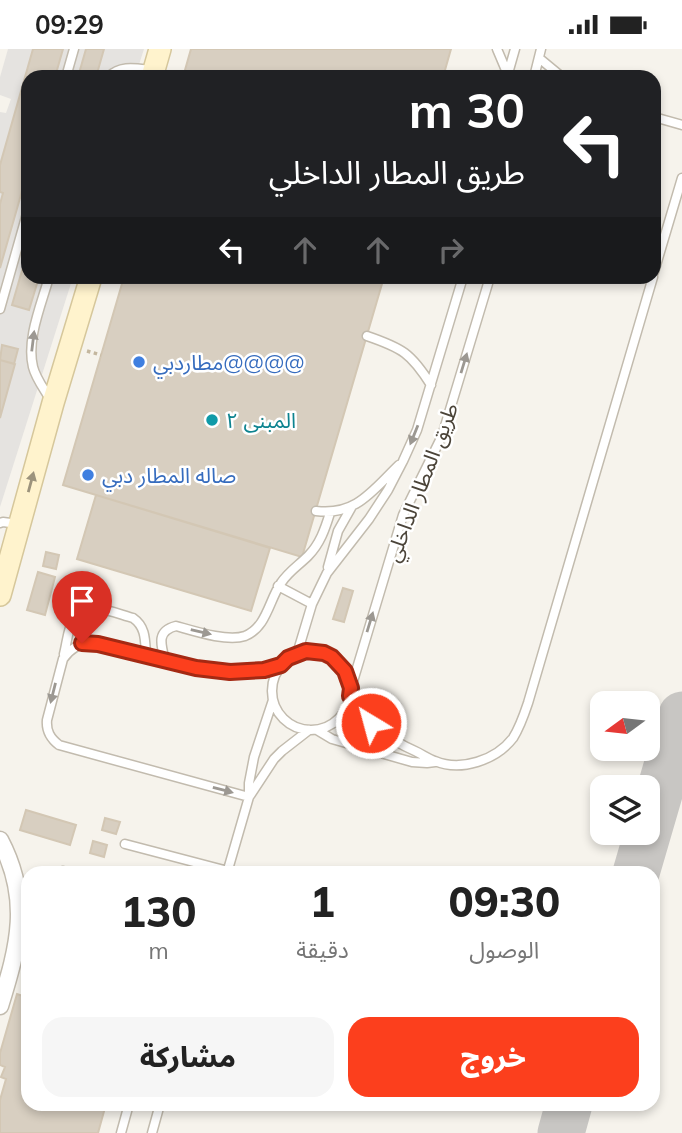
<!DOCTYPE html>
<html lang="ar">
<meta charset="utf-8">
<style>
:root{--surface:#fff;--page:#f6f6f6;--text:#222;--muted:#767676;--accent:#fc3f1d}
body{margin:0;font-family:Mulish,"Noto Sans Arabic",sans-serif;background:var(--page);color:var(--text);direction:rtl;height:100vh;display:flex;flex-direction:column;font-size:26px;white-space:nowrap}
*{box-sizing:border-box;margin:0}
p{font-size:23px;color:var(--muted)}
.icon{flex:none;width:38px;height:38px;fill:none;stroke:currentColor;stroke-width:2;stroke-linecap:round;stroke-linejoin:round}
.map{position:relative;flex:1;overflow:hidden;direction:ltr}
.panel{position:absolute;left:21px;top:817px;width:639px;height:245px;display:flex;flex-direction:column;background:var(--surface);border-radius:21px;box-shadow:0 4px 10px #0003;direction:rtl}
.panel>*{flex:none}
.top-card{position:absolute;left:21px;top:21px;width:640px;height:214px;border-radius:21px;box-shadow:0 4px 10px #0003;direction:rtl;background:#202124;color:#fff;overflow:hidden}
.needle{width:46px;rotate:255deg}
.controls{position:absolute;left:590px;top:642px;display:grid;gap:14px}
.controls a{display:grid;place-items:center;width:70px;height:70px;border-radius:14px;background:var(--surface);box-shadow:0 4px 10px #0003;font-size:35px}
.pin{position:absolute;display:grid;place-items:center;width:60px;height:60px;color:#fff;margin:-72px -30px;border-radius:50% 50% 50% 0;rotate:-45deg;box-shadow:0 0 7px #0007}
.pin .icon{rotate:45deg}
.me{position:absolute;width:77px;margin:-38px;rotate:323deg;stroke-linejoin:round;filter:drop-shadow(0 0 5px #0008)}
.turn{display:flex;align-items:center;gap:24px;height:147px;padding:0 21px;font-size:32px}
.turn .icon{width:91px;height:91px;stroke-width:2.5}
.turn b{display:block;font-size:49px;line-height:60px}
.lanes{display:flex;align-items:center;height:66px;padding:0 21px;background:#0003;justify-content:center;gap:35px;direction:ltr}
.lanes .off{opacity:.35}
.eta{display:flex;justify-content:space-evenly;align-items:center;height:119px;text-align:center}
.eta b{font-size:42px;font-weight:800;line-height:49px}
.action{display:flex;gap:14px;margin-top:auto;padding:14px 21px}
.action a{flex:1;height:80px;border-radius:21px;background:var(--accent);color:#fff;font-size:28px;font-weight:800;line-height:80px;text-align:center}
.action a+a{background:var(--page);color:var(--text)}
.status{display:flex;justify-content:space-between;align-items:center;height:49px;padding:0 35px;background:var(--surface);direction:ltr}
.status svg{height:19px;fill:currentColor}
.map>svg:first-child{display:block}
</style>
<div class="status"><b>09:29</b><svg viewBox="0 0 49 12"><path d="M0 12V9h3v3zM5 12V6h3v6zM10 12V3h3v9zM15 12V0h3v12zM26 1h20v11H26zM47 4h2v5h-2z"/></svg></div>
<div class="map">
<svg width="682" height="1084" viewBox="0 0 682 1084">
<rect width="100%" height="100%" fill="#f6f3ec"/>
<path fill="#e5e3e0" d="M8,0H144L135,28H28V228H73L0,458V63L6,64L11,50L0,46V28Z"/>
<g fill="none" stroke-linecap="round" stroke-linejoin="round">
<path stroke="#c8c6c3" stroke-width="47" d="M636,824L682,666
M561,1084L569,1055"/>
</g>
<path fill="#d8cfc1" stroke="#d3c7b4" stroke-width="2" d="M33,0H63L55,28H28V83L26,90H28V121L0,219V155L3,144L0,143V116Z
M86,0H104L96,28H78Z
M191,0H451L443,28H183Z
M28,201V228H39L29,261L12,256Z
M124,228H384L302,508L63,436Z
M2,296L18,300L14,315L0,311Z
M0,311L15,315L0,369Z
M96,446L270,499L251,562L77,510Z
M46,503L59,506L56,520L43,517Z
M38,523L55,528L45,566L27,561Z
M343,539L353,542L344,573L333,570Z
M26,761L76,776L70,796L20,781Z
M105,769L120,773L116,785L102,781Z
M93,792L107,796L104,808L90,804Z
M28,941V1055H106L98,1084H0V1051L6,1030L1,1028L5,1018L0,1016V1004L17,945L26,948Z"/>
<g fill="none" stroke-linecap="round" stroke-linejoin="round">
<defs>
<path id="lane" d="M497,0L508,26
M539,9L562,28
M66,28L74,0
M108,28C121,16 134,19 151,21
M507,28L515,0
M534,28L541,0
M654,68L682,76
M654,223L682,129
M49,228C42,254 26,290 33,318C36,330 45,341 51,352
M0,260L28,161
M367,287C402,299 411,304 431,336
M316,462C356,467 372,442 399,416
M0,474L3,473L18,475
M328,518L338,482L351,459
M278,537L312,555
M272 642a39 39 0 1 1 78 0a39 39 0 1 1-78 0Z
M64,605C67,594 68,577 75,567C86,550 117,565 133,569C146,578 145,591 146,606
M297,605L312,555L327,524L369,470L388,441L403,412L417,381L463,228
M165,611C161,596 156,582 176,577C194,582 227,593 245,587C267,578 269,551 281,534C288,523 299,516 308,507C320,495 325,480 330,464
M351,639L403,466L442,387L490,228
M350,647C367,673 387,690 415,702C422,705 428,710 435,712C461,723 496,711 513,689C520,678 524,666 528,654L653,228
M317,681L332,690L412,713L427,714L435,713
M249,748L59,696C50,689 46,682 47,671L63,610C72,597 83,592 98,595L213,622L247,623L281,616
M249,748L274,710L282,702L309,681
M125,795L228,822
M63,822L72,824
M227,824L249,748V734L254,708L273,651
M121,1084L129,1055
M152,1084L160,1055"/>
<path id="street" d="M0,791C31,850 19,896 0,957"/>
<path id="secondary" d="M152,28L160,0
M0,546L53,354L91,228"/>
</defs>
<use href="#lane" stroke="#c2bbae" stroke-width="11"/>
<use href="#street" stroke="#c2bbae" stroke-width="19"/>
<use href="#secondary" stroke="#d6c79b" stroke-width="24"/>
<path stroke="#c4b79f" stroke-width="3.5" stroke-dasharray="3.5 3.5" stroke-linecap="butt" d="M87,302L101,306"/>
<use href="#lane" stroke="#fff" stroke-width="8"/>
<use href="#street" stroke="#fff" stroke-width="16"/>
<use href="#secondary" stroke="#fff3cd" stroke-width="21"/>
</g>
<defs><path id="oneway-solid" d="M-6-.8H1V-3.2L6.5 0L1 3.2V.8H-6Z" transform="scale(1.75)"/></defs>
<g fill="#9c9892">
<use href="#oneway-solid" transform="translate(33 292) rotate(-83)"/>
<use href="#oneway-solid" transform="translate(464 314) rotate(-73)"/>
<use href="#oneway-solid" transform="translate(414 386) rotate(112)"/>
<use href="#oneway-solid" transform="translate(370 573) rotate(-73)"/>
<use href="#oneway-solid" transform="translate(201 583) rotate(13)"/>
<use href="#oneway-solid" transform="translate(53 644) rotate(104)"/>
<use href="#oneway-solid" transform="translate(223 741) rotate(15)"/>
</g>
<use fill="#9c937c" href="#oneway-solid" transform="translate(31 433) rotate(-75)"/>
<g fill="none" stroke-linecap="round" stroke-linejoin="round">
<defs>
<path id="route" d="M82,594L98,595L196,619L230,623L264,621L281,616L288,609L306,602L324,604L332,608L345,622L351,639L350,647L360,662L371,674"/>
</defs>
<use href="#route" stroke="#a42913" stroke-width="18"/>
<use href="#route" stroke="#fc3f1d" stroke-width="12"/>
</g>
<g fill="#3f7fe0" stroke="#fff" stroke-width="2.5">
<circle cx="139" cy="313" r="7"/>
<circle cx="88" cy="426" r="7"/>
</g>
<circle fill="#0f9aa8" stroke="#fff" stroke-width="2.5" cx="212" cy="371" r="7"/>
<g text-anchor="middle" dominant-baseline="central" stroke-width="5" stroke-linejoin="round" paint-order="stroke">
<g font-size="21" fill="#366cbe" stroke="#fff" text-anchor="start">
<text x="153" y="313">مطاردبي@@@@</text>
<text x="102" y="426">صاله المطار دبي</text>
</g>
<g font-size="21" fill="#0d838f" stroke="#fff" text-anchor="start">
<text x="226" y="371">المبنى ٢</text>
</g>
<g font-size="21" fill="#4b4439" stroke="#fff">
<text transform="translate(421 433) rotate(-69)">طريق المطار الداخلي</text>
</g>
</g>
</svg>
<div class="controls">
<a><svg class="needle" viewBox="-14 -14 28 28"><path d="M0-13l5 13h-10z" fill="#e53935"/><path d="M0 13l5-13h-10z" fill="#767676"/></svg></a>
<a><svg class="icon" aria-label="layers" viewBox="0 0 24 24"><path d="M12 4l9 5-9 5-9-5zM3 14l9 5 9-5"/></svg></a>
</div>
<div class="pin" style="left:82px;top:594px;background:#d93025"><svg class="icon" aria-label="arrive" viewBox="0 0 24 24"><path d="M6 21V4h12l-3 4 3 4H6"/></svg></div>
<svg class="me" style="left:371px;top:674px" viewBox="-20 -20 40 40"><circle r="17" fill="#fc3f1d" stroke="#fff" stroke-width="3"/><path d="M0-11L8 9 0 5-8 9z" fill="#fff"/></svg>
<div class="top-card">
<div class="turn"><svg class="icon" aria-label="left" viewBox="0 0 24 24"><path d="M17 20v-9H6M10 6l-5 5 5 5"/></svg><div><b>30 m</b>طريق المطار الداخلي</div></div>
<div class="lanes"><svg class="icon" aria-label="left" viewBox="0 0 24 24"><path d="M17 20v-9H6M10 6l-5 5 5 5"/></svg><svg class="icon off" aria-label="ahead" viewBox="0 0 24 24"><path d="M12 20V5M6 11l6-6 6 6"/></svg><svg class="icon off" aria-label="ahead" viewBox="0 0 24 24"><path d="M12 20V5M6 11l6-6 6 6"/></svg><svg class="icon off" aria-label="right" viewBox="0 0 24 24"><path d="M7 20v-9h11M14 6l5 5-5 5"/></svg></div>
</div>
<section class="panel">
<div class="eta">
<div><b>09:30</b><p>الوصول</p></div>
<div><b>1</b><p>دقيقة</p></div>
<div><b>130</b><p>m</p></div>
</div>
<div class="action"><a>خروج</a><a>مشاركة</a></div>
</section>
</div>
